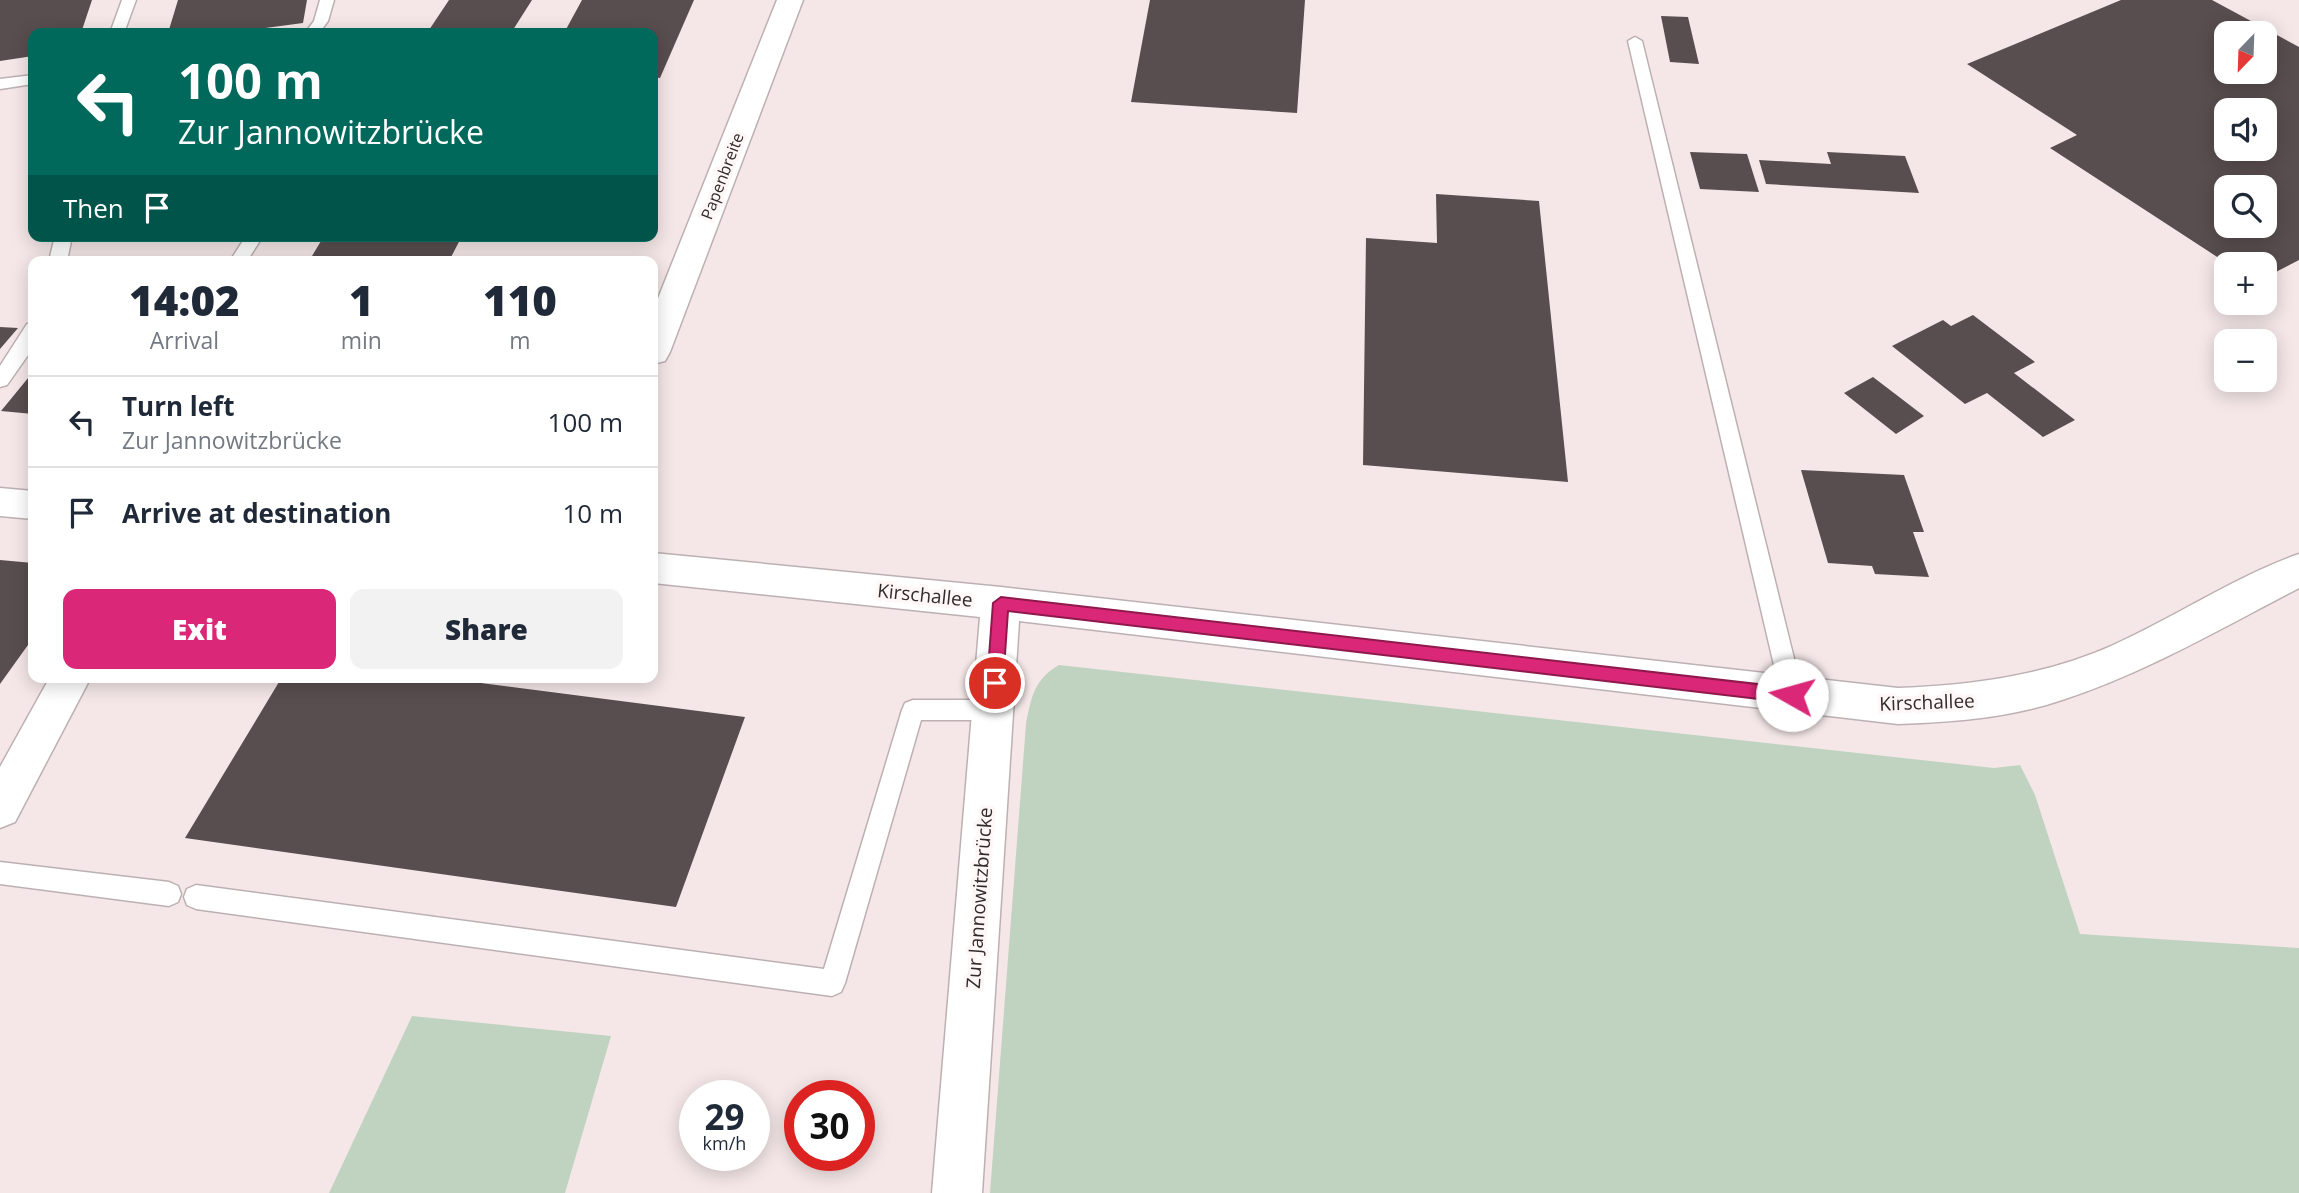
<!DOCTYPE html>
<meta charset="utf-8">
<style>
:root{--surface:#fff;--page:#f2f2f3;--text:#1f2937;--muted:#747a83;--line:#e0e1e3;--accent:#db2777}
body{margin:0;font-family:"Open Sans",sans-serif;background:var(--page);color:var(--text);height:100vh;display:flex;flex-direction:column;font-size:26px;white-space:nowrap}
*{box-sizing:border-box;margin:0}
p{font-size:23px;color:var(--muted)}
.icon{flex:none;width:38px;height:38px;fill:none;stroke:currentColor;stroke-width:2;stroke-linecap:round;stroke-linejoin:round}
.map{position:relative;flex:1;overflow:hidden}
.sheet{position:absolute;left:28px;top:256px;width:630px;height:427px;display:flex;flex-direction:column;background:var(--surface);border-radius:14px;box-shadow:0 4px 18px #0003}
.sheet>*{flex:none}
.hud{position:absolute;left:28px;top:28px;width:630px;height:214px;border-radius:14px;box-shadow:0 4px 18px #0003;background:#00695c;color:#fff;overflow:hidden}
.needle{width:46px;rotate:203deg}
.tools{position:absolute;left:2214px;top:21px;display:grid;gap:14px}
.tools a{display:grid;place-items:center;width:63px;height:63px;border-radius:14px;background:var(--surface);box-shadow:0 4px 18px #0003;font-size:35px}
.speed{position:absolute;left:679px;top:1080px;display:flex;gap:14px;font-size:35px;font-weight:700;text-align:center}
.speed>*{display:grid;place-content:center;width:91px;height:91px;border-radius:50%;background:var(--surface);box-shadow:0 4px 18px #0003;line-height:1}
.speed small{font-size:18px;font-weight:400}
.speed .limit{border:10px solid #d22;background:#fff;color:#111}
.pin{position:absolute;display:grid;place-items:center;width:60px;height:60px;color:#fff;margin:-30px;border:4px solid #fff;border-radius:50%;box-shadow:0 2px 7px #0007}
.me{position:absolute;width:77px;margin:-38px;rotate:277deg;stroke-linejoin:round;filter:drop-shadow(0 0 5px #0008)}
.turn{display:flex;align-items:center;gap:24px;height:147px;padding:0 35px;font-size:32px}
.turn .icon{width:91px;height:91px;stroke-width:2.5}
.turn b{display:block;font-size:49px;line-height:60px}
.then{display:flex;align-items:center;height:66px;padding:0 35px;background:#0003;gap:14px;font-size:26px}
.eta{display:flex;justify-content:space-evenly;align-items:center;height:119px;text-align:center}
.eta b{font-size:42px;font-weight:800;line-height:49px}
.action{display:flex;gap:14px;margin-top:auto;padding:14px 35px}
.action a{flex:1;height:80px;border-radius:14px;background:var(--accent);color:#fff;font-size:28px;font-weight:800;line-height:80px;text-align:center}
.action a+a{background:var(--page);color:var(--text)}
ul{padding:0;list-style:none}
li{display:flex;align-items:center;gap:21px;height:91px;padding:0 35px;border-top:2px solid var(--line)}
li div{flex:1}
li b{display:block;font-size:26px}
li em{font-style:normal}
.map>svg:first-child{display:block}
</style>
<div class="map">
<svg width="2299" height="1193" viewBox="0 0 2299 1193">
<rect width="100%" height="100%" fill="#f5e7e8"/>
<path fill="#c0d3c0" d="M1059,665L1994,768L2020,765L2035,795L2080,934L2299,948V1193H990L1026,724C1031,698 1034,679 1059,665Z
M412,1016L611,1036L565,1193H329Z"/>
<path fill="#594e4f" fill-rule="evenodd" d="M0,0H92L81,33H33V56L0,61Z
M178,0H307L303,23L229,33H168Z
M449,0H532L511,33H427Z
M582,0H694L660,78L653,77V33H564Z
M1150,0H1305L1297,113L1131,102Z
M2121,0H2212L2299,47V260L2264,278V264H2228L2050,148L2077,135L1967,64ZM2226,33H2264V72H2226ZM2226,110H2264V149H2226ZM2226,187H2264V226H2226Z
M1661,16L1688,17L1699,64L1670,62Z
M1690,152L1747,154L1759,192L1700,189Z
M1827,152L1905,156L1919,193L1766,184L1759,160L1831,164Z
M1436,194L1539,201L1568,482L1363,465L1366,238L1437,243Z
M324,236H462L449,261H309Z
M1973,315L2035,362L2014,373L2075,420L2043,437L1987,393L1965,404L1892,346L1943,320L1951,326Z
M0,327L18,328L0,349Z
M33,372V414L1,411Z
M1873,377L1924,416L1896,434L1844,393Z
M1801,470L1904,475L1924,532H1913L1929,577L1875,574L1872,566L1828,563Z
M0,560L33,563V638L0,684Z
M282,677H434L745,717L676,907L185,838Z"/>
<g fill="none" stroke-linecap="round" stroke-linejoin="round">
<defs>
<path id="service" d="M122,0H136L124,33H110Z
M320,0H334L328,21L319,33H305L314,21Z
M1635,37L1642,41L1803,695L1800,702L1792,705L1784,702L1781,695L1628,41Z
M33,75V84L0,89V79Z
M55,236H72L67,261H49Z
M246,236H263L247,261H230Z
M33,323V348L7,385L0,387V366L27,324Z
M913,700H993L1001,703L1004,710L1001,717L993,720H921L845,983L841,992L832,996L196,909L187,905L184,897L187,889L196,885L824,969L902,710L905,703Z
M0,862L169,882L178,886L181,894L178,902L169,906L0,884Z"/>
<path id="minor" d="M777,0H803L670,352L665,361L653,364V311Z
M0,488L33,491V519L0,516Z
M653,553L1001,587L1898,688C1972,685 2043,676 2111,646C2174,618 2234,577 2299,554V588C2222,628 2145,673 2062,700C2009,718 1953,722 1898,724L1019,621L982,1193H932L980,617L653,583Z
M50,677H91L15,822L0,828V767Z"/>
</defs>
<use href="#service" stroke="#bdb0b2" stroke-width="3"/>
<use href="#minor" stroke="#bdb0b2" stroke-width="3"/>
<use href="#service" fill="#fff" fill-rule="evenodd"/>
<use href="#minor" fill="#fff" fill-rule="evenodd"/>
</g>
<path fill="#db2777" stroke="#8e194d" stroke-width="2" d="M1001,597L1792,688L1800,695L1792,703L1008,611L1003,683L995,690L987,683L993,603Z"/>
<g text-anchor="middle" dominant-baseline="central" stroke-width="7" stroke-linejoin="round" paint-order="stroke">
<g font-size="16" fill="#302b2c" stroke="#fef6f7">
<text transform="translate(722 176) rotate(-69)">Papenbreite</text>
</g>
<g font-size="19" fill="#302b2c" stroke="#fef6f7">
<text transform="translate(925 595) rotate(6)">Kirschallee</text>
<text transform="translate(1927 702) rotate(-2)">Kirschallee</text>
<text transform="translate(979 898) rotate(-86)">Zur Jannowitzbrücke</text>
</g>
</g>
</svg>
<div class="tools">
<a><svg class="needle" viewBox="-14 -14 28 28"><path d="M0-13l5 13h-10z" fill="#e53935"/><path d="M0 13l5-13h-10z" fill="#747a83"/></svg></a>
<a><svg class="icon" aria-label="sound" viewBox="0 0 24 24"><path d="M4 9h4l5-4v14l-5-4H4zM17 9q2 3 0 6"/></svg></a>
<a><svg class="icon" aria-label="search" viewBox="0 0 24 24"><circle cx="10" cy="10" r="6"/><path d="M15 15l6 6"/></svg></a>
<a>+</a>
<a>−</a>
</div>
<div class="speed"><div>29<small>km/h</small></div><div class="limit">30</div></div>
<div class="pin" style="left:995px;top:683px;background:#d93025"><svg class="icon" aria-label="arrive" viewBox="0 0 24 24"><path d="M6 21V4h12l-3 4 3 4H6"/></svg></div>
<svg class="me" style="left:1792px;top:695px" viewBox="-20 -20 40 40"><circle r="19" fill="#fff"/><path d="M0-13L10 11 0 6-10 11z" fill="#db2777"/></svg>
<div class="hud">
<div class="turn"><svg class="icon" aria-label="left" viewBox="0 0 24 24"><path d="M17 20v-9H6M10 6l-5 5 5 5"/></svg><div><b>100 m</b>Zur Jannowitzbrücke</div></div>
<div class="then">Then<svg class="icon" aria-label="arrive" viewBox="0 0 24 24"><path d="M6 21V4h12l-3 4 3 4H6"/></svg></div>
</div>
<section class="sheet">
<div class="eta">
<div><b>14:02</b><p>Arrival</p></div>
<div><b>1</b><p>min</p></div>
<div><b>110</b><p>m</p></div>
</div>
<ul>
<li><svg class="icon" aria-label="left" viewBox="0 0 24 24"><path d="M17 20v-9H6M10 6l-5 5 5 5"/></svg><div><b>Turn left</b><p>Zur Jannowitzbrücke</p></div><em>100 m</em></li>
<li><svg class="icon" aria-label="arrive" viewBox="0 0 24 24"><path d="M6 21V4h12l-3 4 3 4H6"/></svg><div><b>Arrive at destination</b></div><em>10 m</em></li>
</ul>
<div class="action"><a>Exit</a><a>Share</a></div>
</section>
</div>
